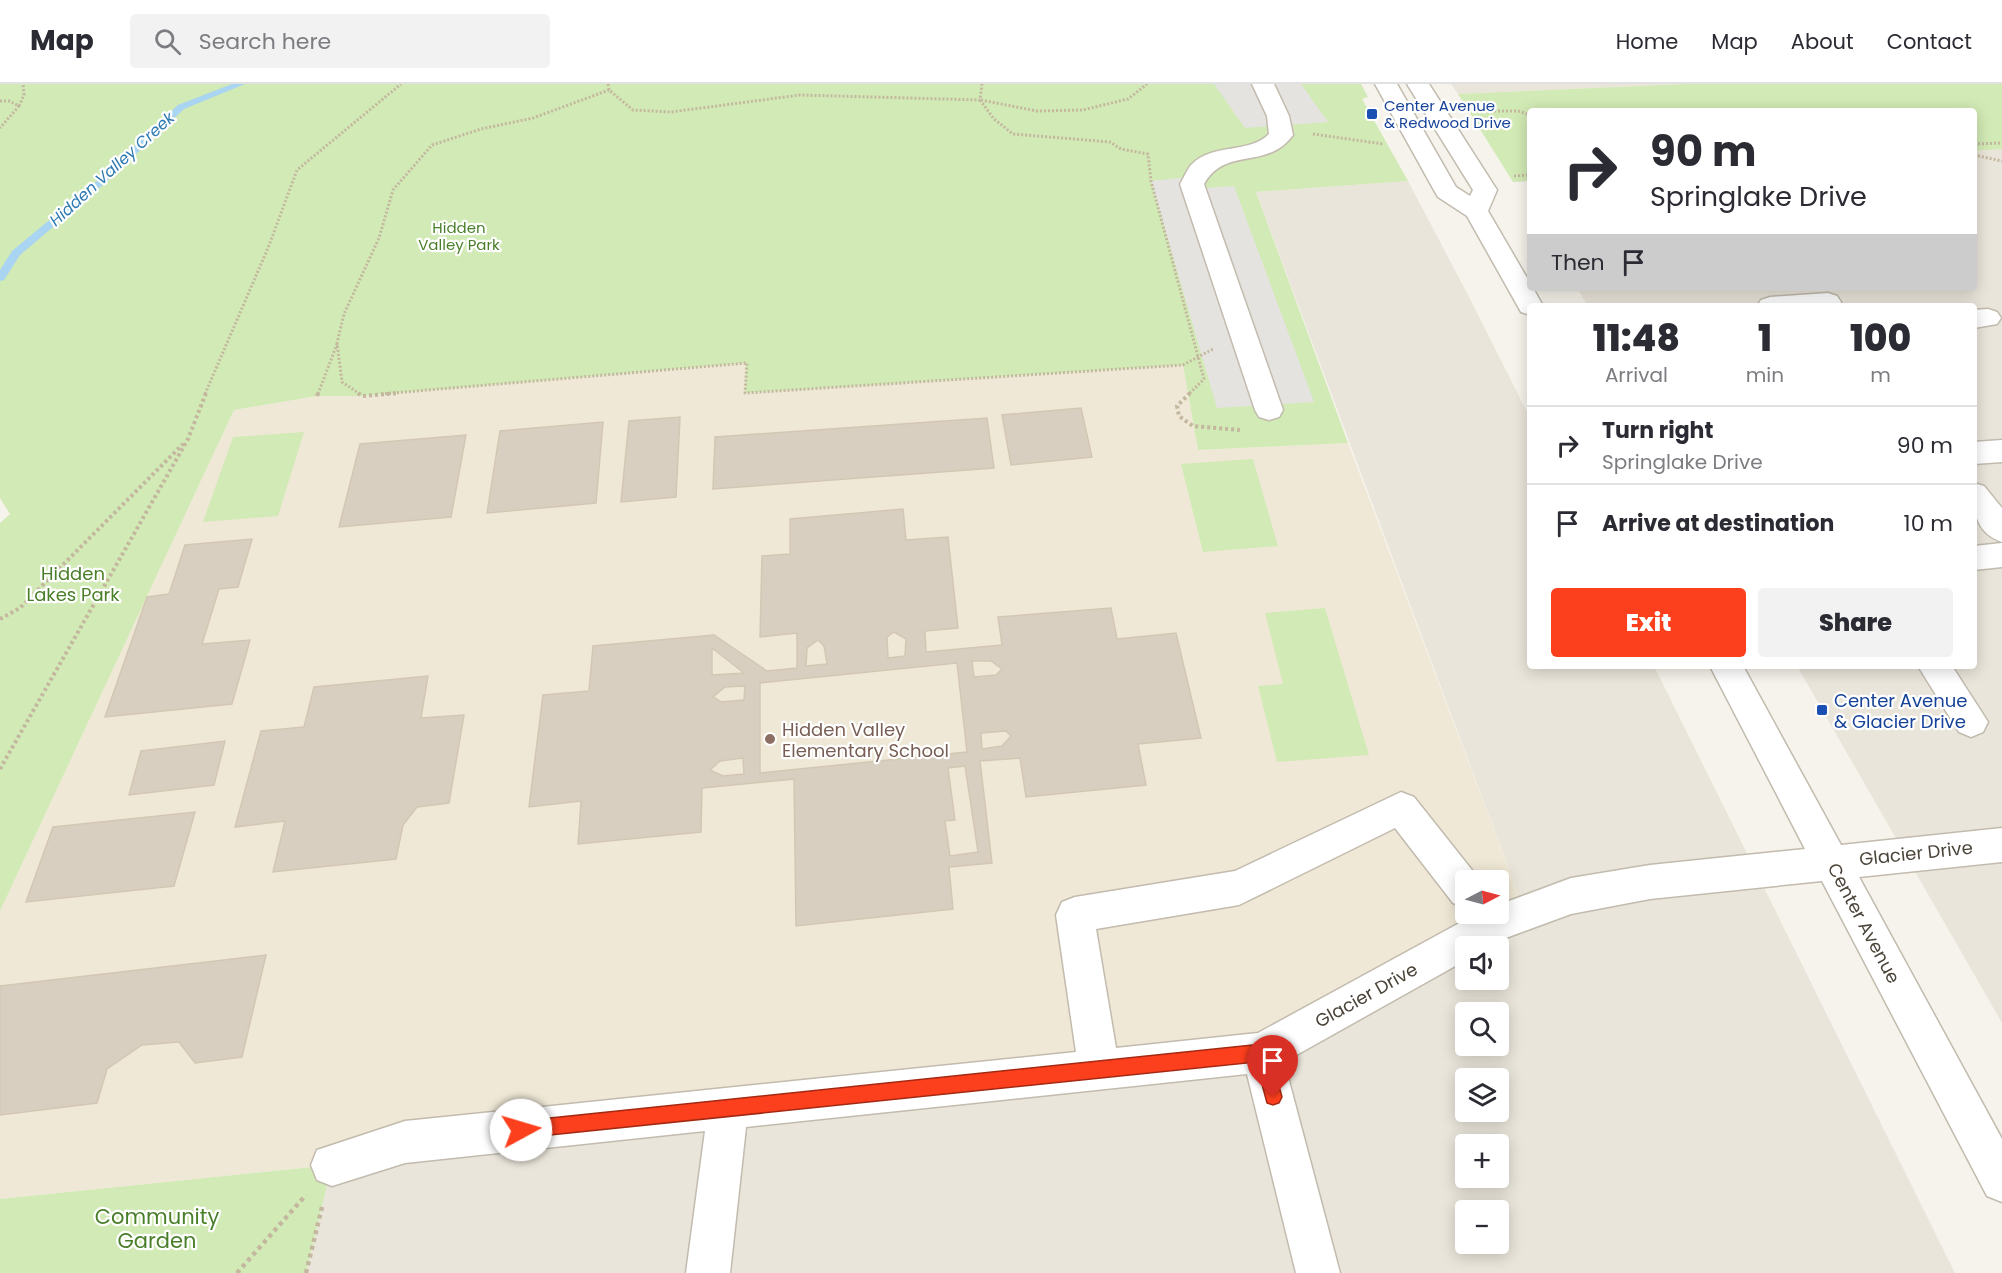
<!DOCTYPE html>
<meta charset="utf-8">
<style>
:root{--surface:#fff;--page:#f2f2f3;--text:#2b2b33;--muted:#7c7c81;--line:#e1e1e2;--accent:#fc3f1d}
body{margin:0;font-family:Poppins,sans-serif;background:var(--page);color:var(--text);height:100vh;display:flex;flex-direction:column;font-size:22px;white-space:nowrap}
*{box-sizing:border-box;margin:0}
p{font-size:20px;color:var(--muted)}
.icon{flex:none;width:33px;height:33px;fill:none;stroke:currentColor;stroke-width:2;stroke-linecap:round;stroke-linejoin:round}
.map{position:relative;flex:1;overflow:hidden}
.details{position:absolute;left:1527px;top:219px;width:450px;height:366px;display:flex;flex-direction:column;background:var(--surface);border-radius:6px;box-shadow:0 3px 15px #0003}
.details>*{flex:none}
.banner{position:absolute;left:1527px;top:24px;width:450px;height:183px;border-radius:6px;box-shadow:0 3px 15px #0003;background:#fff;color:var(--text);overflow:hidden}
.needle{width:39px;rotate:84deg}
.buttons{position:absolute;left:1455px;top:786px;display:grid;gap:12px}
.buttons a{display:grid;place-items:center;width:54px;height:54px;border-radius:6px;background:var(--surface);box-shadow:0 3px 15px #0003;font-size:30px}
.pin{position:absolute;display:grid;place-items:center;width:51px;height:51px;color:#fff;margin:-62px -26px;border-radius:50% 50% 50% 0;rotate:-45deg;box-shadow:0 0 6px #0007}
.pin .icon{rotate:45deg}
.me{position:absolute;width:66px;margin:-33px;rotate:84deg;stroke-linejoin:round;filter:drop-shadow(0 0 4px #0008)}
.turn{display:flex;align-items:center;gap:21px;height:126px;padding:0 24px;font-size:27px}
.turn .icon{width:78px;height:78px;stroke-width:2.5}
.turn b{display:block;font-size:42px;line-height:51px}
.then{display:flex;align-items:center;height:57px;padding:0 24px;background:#0003;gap:12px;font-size:22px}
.eta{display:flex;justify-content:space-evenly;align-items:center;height:102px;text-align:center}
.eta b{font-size:36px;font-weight:800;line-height:42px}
.action{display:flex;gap:12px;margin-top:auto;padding:12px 24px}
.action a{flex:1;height:69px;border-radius:6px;background:var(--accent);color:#fff;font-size:24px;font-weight:800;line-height:69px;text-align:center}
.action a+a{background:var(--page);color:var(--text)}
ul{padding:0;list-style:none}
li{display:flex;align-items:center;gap:18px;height:78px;padding:0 24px;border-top:2px solid var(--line)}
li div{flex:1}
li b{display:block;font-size:22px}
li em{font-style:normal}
header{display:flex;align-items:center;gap:36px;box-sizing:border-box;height:84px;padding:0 30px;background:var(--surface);border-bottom:2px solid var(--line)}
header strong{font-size:28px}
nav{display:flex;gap:33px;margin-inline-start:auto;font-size:21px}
.search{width:420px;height:54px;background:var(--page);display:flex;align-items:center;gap:15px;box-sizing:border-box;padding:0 21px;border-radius:6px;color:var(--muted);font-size:22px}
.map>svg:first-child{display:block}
</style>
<header>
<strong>Map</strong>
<div class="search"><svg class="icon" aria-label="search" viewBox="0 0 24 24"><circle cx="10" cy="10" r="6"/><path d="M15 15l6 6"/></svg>Search here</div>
<nav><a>Home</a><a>Map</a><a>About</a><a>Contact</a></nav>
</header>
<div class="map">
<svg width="2002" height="1189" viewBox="0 0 2002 1189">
<rect width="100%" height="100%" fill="#f6f3ec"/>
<path fill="#eae5da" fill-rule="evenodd" d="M1451,0H1686L1458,10Z
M2002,65V939L1797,582H1974V222H1588L1577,204H1974V67Z
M1408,97L1467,209L1530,334V582H1654L1955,1189H306L332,1081L1525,828L1256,108ZM1466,862H1498V896H1466ZM1466,928H1498V962H1466ZM1466,994H1498V1028H1466ZM1466,1060H1498V1094H1466ZM1466,1126H1498V1160H1466Z"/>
<path fill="#efe8d6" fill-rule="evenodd" d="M747,279L746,309L1183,281L1198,366L1348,359L1525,828L1262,969L332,1081L0,1115V827L234,326L317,312H362ZM1466,796H1498V830H1466Z"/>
<path fill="#d2eab5" d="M0,0H1361L1368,13L1362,15L1408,97L1256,108L1348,359L1198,366L1183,281L745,309L746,279L362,312H317L234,326L0,827V439L10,430L0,414Z
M1686,0H2002V65L1974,67V27H1530V97L1513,98L1458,10Z
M304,348L278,432L203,438L233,353Z
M1253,375L1278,462L1203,468L1181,380Z
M1325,524L1369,671L1277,678L1258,602L1283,600L1265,529Z
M332,1081L306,1189H0V1115Z"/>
<path fill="#e5e3e0" d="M1214,0H1301L1328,38L1245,44Z
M1188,93L1194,105L1234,102L1314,318L1217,324L1151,97Z"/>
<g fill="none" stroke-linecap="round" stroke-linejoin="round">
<path fill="#a9d4f2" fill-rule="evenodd" d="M232,0H245L184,25L105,99L20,171L4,196L0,197V186L12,167L99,95L178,21Z"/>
</g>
<path fill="#d8cfc1" stroke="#d3c7b4" stroke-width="1.5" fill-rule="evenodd" d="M1081,324L1092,373L1011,381L1002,331Z
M680,333L676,413L621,418L629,337Z
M987,334L994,384L713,405L715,353Z
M603,338L596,419L487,429L500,347Z
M466,351L451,433L339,443L360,360Z
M903,425L906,456L948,453L958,544L925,547L926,568L1002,561L998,533L1111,524L1117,555L1176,549L1201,654L1138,660L1146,701L1026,713L1020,674L980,677L992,779L949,783L953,825L796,842L794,695L702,704L701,748L578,760L581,717L529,723L543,611L589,607L593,562L714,551L767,587L797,584V549L760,553L762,472L790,470V435ZM894,548L906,555L905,572L888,574L887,553ZM818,556L824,562L827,580L806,582L807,564ZM712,564L744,589L712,591ZM972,577H991L1002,585L996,591L974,593ZM957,579L967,668L760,689V599ZM745,602L744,616L721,618L713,613L725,603ZM1006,647L1011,652L1002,662L982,665L981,649ZM743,674L744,690L723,692L710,686L720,677ZM965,682L978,768L950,772L945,737L955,736L948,684Z
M252,455L238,503L219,505L202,560L250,556L232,620L105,633L147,513L169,510L185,461Z
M428,592L421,634L464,631L449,719L417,723L403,741L396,775L273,788L285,737L235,743L261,647L304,643L314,603Z
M225,657L214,701L129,711L141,667Z
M195,728L174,802L26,818L53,743Z
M266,871L242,973L195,979L179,958L142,961L107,985L97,1019L0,1031V902Z"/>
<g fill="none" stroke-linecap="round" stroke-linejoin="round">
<defs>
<path id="minor" d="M1252,0H1274L1289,32L1293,51C1267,87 1225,62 1204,100L1283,326L1279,333L1269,336L1259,333L1255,326L1180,100C1184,94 1187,85 1192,80C1213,59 1249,70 1269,50L1267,32Z
M1375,0H1397L1456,103L1470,112L1473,106L1407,0H1429L1497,106L1488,127L1530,199V204H1533L1543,222H1530V231L1521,228L1467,132L1438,113L1435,108Z
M1828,209L1837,212L1841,218L1839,222H1757L1761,216L1770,213Z
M1988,225L1997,228L2001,234L1997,240L1974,244V226Z
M2002,356V378L1974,380V358Z
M1974,399L1984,402L2002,424V458C1973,448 1974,424 1974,399Z
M2002,459V483L1974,486V462Z
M1710,582H1743L1841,761L2002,744V778L1859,793L2002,1055V1118L1987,1112L1822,797L1650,815L1571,830L1503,855L1490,862H1466V876L1284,978L1340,1189H1296L1247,990L746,1043L730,1189H686L705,1047L405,1079L332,1102L317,1096L311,1081L317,1066L405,1037L1076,968L1056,831L1062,818L1075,813L1235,787L1401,708L1414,713L1479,795L1480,796H1466V824L1453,819L1395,744L1239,821L1096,845L1116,964L1258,949L1476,830H1498V821L1571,794L1650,781L1805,765Z
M1918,582H1952L1988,638L1983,648L1971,653L1959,648Z"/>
</defs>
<use href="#minor" stroke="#c2bbae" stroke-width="3"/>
<path stroke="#c4b79f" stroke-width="3" stroke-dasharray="2 2" stroke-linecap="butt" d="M608,0L609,6L633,26L671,28L800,11L980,16L982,0
M980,16L994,35L1013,50L1110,58L1121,65L1148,70L1151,97L1204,295L1189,310
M981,16L1037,27L1083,26L1128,15L1147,0
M0,17H9L19,22L0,44
M19,22L24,11L23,0
M1474,27H1518L1530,31
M1313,50L1383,60
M1974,60L2002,59
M1974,71L2002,77
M1514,92L1530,91
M205,310L268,164L297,86L401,0
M318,310L337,260
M360,310L342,298L337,259L344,230L379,154L393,106L432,61L481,45L533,34L609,6
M381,310L747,279L745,309L1183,281L1213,265"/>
<path stroke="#c4b79f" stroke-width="4" stroke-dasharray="3 3" stroke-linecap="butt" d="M358,309L362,312L398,309
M1190,309L1177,322L1179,332L1193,342L1240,346
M317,312L318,309
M0,535L20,524L183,360
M0,685L188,355L206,309"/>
<path stroke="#c4b79f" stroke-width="4.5" stroke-dasharray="4 4" stroke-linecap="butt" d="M237,1189L306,1111
M306,1189L322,1123"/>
<use href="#minor" fill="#fff" fill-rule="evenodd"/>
</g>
<path fill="#fc3f1d" stroke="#a42913" stroke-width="1.5" d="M1262,960L1268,963L1270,969L1282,1013L1279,1019L1273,1021L1267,1019L1256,978L521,1054L515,1052L512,1046L515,1040L521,1037Z"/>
<g fill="#1a4fb4" stroke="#fff" stroke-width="2">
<rect x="1366" y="24" width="12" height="12" rx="3"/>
<rect x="1816" y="620" width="12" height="12" rx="3"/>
</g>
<circle fill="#8d6e63" stroke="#fff" stroke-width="2" cx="770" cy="655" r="6"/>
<g text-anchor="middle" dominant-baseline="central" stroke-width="4.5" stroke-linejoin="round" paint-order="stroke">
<g font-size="15" fill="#164399" stroke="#fff" text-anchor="start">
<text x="1384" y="21">Center Avenue<tspan x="1384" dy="17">&amp; Redwood Drive</tspan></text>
</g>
<g font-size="15" fill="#4a7f2a" stroke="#fff">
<text x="459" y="143">Hidden<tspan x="459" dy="17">Valley Park</tspan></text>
</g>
<g font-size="16" font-style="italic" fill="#2e7ab2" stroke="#fff">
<text transform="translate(112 85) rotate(-42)">Hidden Valley Creek</text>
</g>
<g font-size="18" fill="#4a7f2a" stroke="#fff">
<text x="73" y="489">Hidden<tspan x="73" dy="21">Lakes Park</tspan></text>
</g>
<g font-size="18" fill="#164399" stroke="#fff" text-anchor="start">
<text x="1834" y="616">Center Avenue<tspan x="1834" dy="21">&amp; Glacier Drive</tspan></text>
</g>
<g font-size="18" fill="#785e54" stroke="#fff" text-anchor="start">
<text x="782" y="645">Hidden Valley<tspan x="782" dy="21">Elementary School</tspan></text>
</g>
<g font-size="18" fill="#4b4439" stroke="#fff">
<text transform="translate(1916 769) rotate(-6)">Glacier Drive</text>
<text transform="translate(1864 839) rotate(62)">Center Avenue</text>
<text transform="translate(1366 911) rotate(-29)">Glacier Drive</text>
</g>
<g font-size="21" fill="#4a7f2a" stroke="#fff">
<text x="157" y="1132">Community<tspan x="157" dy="24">Garden</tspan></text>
</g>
</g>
</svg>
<div class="buttons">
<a><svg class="needle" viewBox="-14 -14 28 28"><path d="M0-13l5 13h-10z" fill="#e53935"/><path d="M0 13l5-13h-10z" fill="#7c7c81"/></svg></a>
<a><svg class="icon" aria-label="sound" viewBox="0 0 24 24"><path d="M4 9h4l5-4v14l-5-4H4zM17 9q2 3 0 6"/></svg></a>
<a><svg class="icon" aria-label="search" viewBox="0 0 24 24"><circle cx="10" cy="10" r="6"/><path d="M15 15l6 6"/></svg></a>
<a><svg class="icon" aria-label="layers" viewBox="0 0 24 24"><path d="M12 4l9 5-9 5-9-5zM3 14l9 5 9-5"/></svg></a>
<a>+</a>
<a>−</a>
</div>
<div class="pin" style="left:1273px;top:1013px;background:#d93025"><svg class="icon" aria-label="arrive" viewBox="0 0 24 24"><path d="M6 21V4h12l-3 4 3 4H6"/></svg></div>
<svg class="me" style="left:521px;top:1046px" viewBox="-20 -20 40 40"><circle r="19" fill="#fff"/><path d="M0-13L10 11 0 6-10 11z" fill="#fc3f1d"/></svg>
<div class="banner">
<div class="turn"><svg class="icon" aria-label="right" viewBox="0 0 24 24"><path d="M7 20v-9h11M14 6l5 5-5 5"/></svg><div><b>90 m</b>Springlake Drive</div></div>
<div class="then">Then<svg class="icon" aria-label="arrive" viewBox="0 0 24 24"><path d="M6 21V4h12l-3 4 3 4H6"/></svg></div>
</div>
<section class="details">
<div class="eta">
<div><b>11:48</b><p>Arrival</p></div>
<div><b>1</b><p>min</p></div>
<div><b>100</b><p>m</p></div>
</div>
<ul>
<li><svg class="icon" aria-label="right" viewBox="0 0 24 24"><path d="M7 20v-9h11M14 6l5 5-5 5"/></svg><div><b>Turn right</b><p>Springlake Drive</p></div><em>90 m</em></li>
<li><svg class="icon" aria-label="arrive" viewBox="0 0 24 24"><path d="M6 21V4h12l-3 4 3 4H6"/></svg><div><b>Arrive at destination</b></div><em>10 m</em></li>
</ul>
<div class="action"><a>Exit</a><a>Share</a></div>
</section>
</div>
